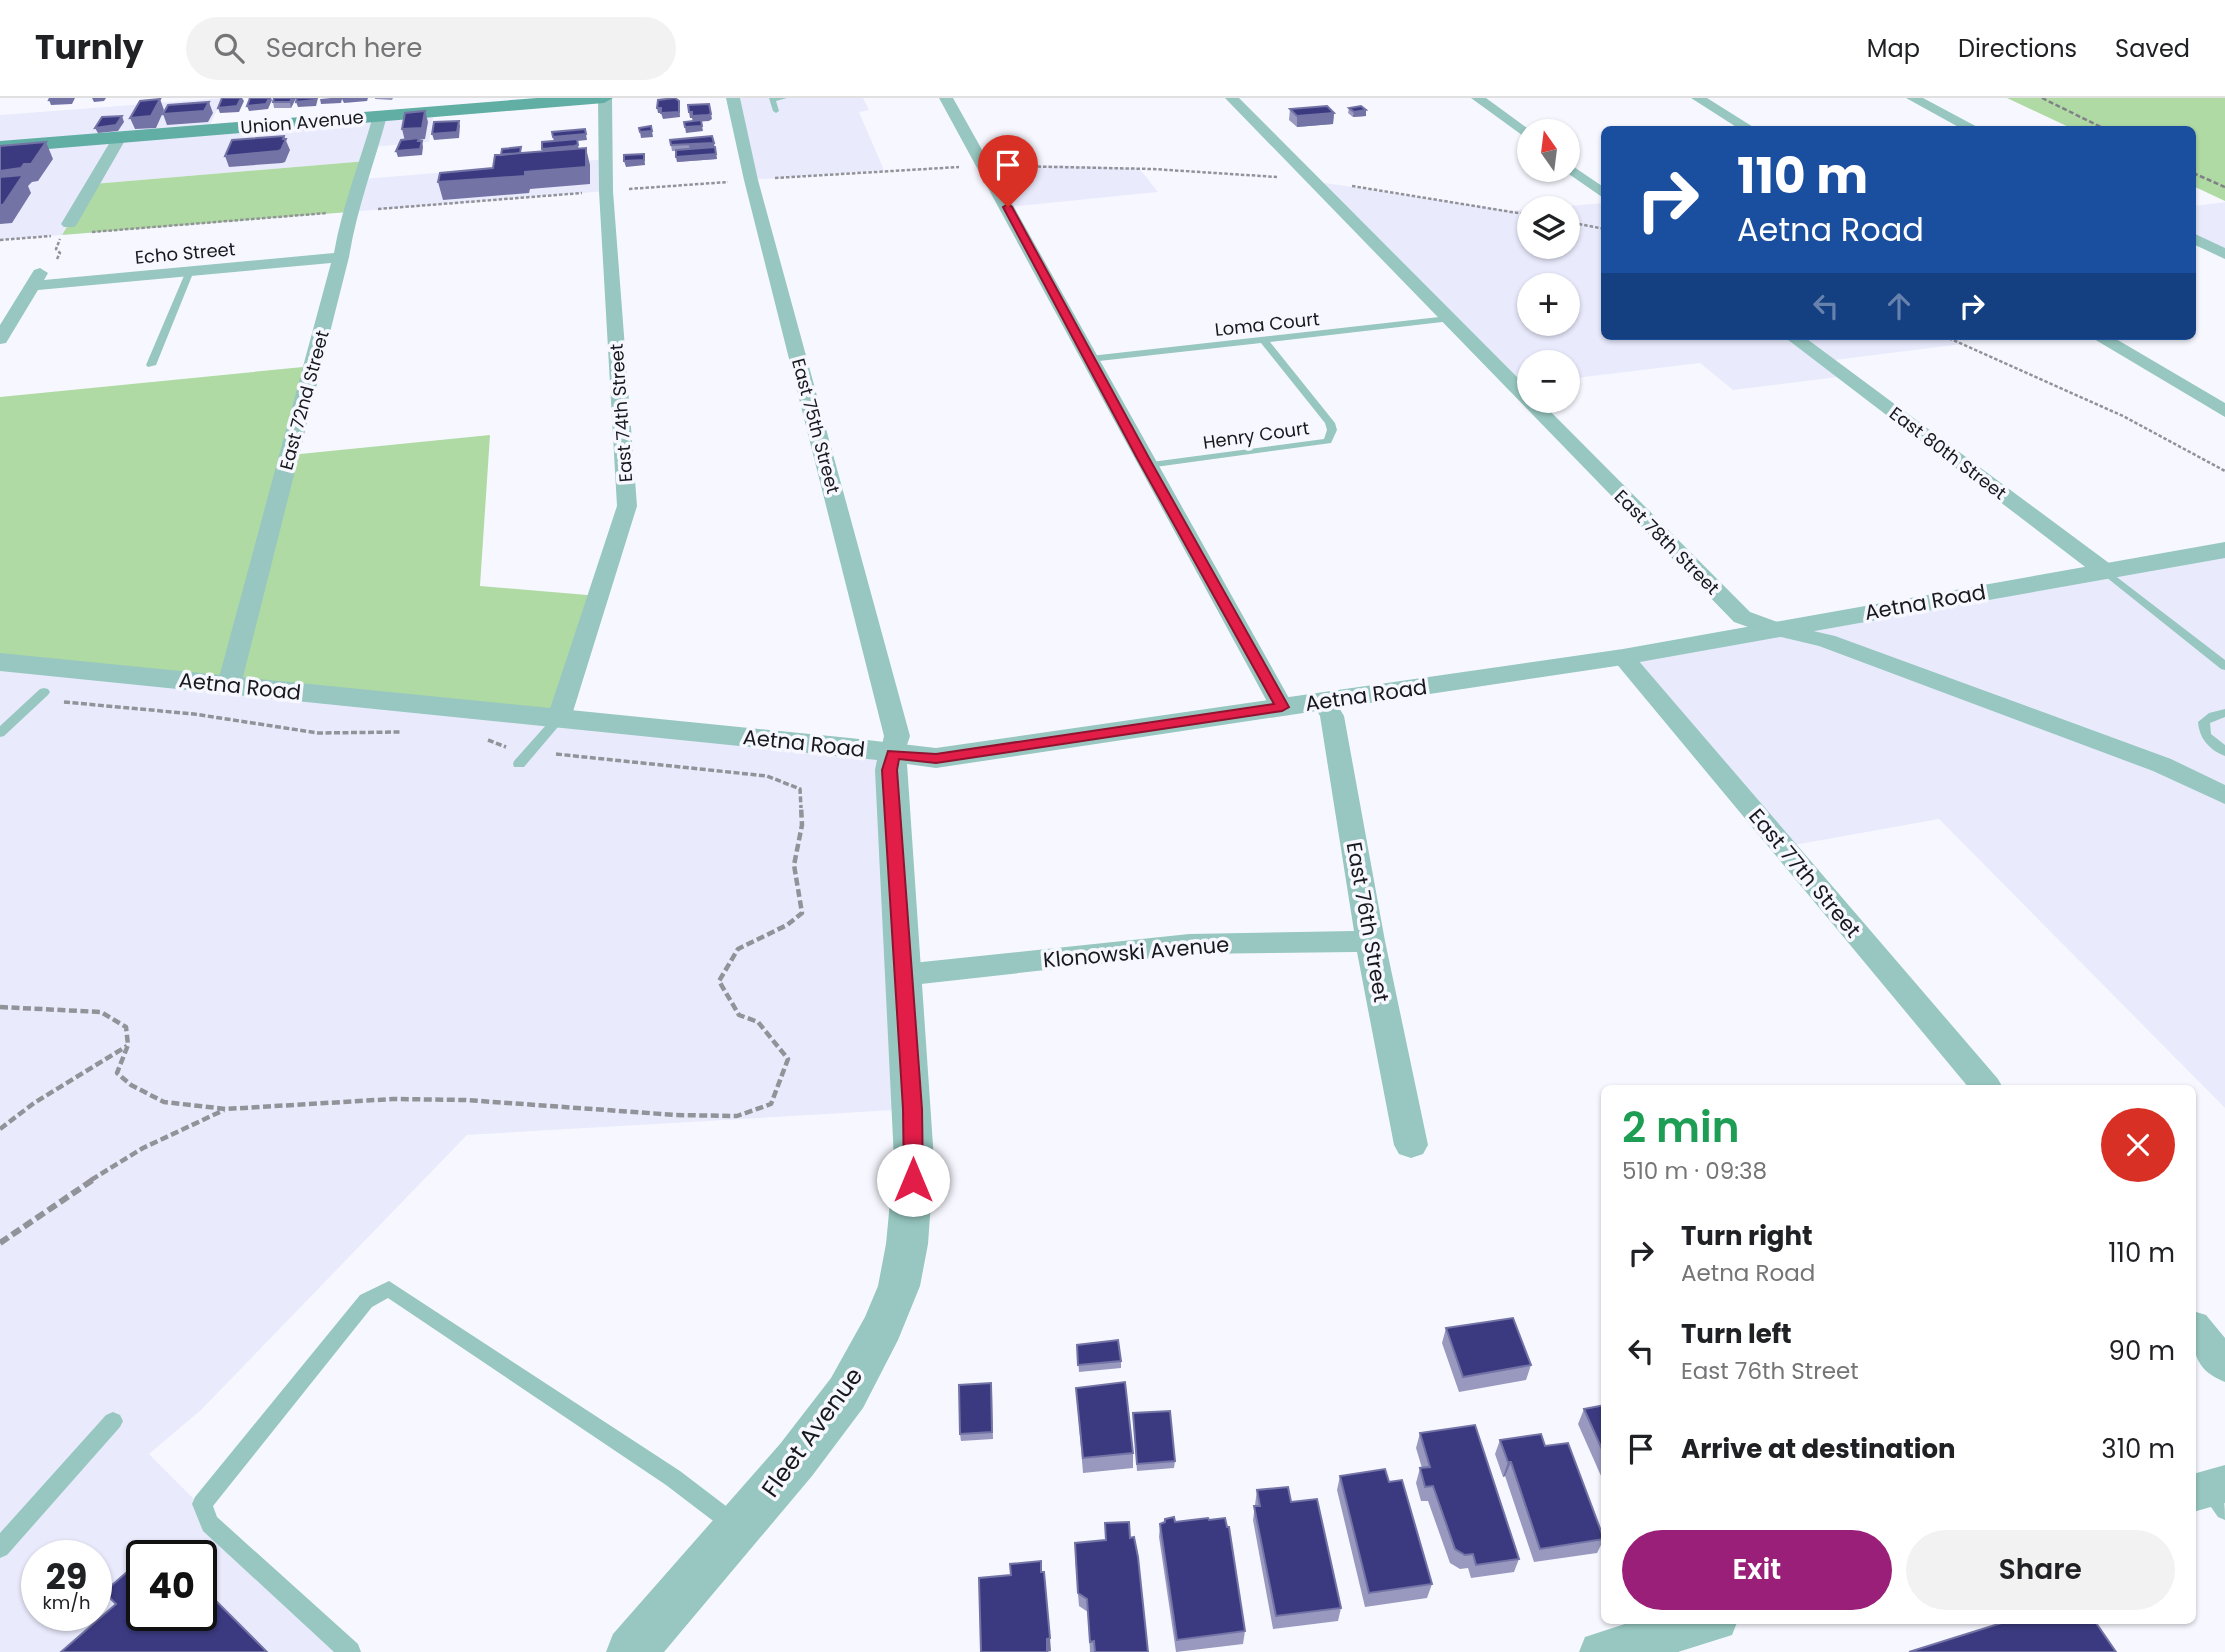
<!DOCTYPE html>
<meta charset="utf-8">
<style>
:root{--surface:#fff;--page:#f2f2f2;--text:#202124;--muted:#757577;--line:#e0e0e0;--accent:#991f78}
body{margin:0;font-family:Poppins,sans-serif;background:var(--page);color:var(--text);height:100vh;display:flex;flex-direction:column;font-size:26px;white-space:nowrap}
*{box-sizing:border-box;margin:0}
p{font-size:23px;color:var(--muted)}
.icon{flex:none;width:38px;height:38px;fill:none;stroke:currentColor;stroke-width:2;stroke-linecap:round;stroke-linejoin:round}
.map{position:relative;flex:1;overflow:hidden}
.drawer{position:absolute;left:1601px;top:987px;width:595px;height:539px;display:flex;flex-direction:column;background:var(--surface);border-radius:10px;box-shadow:0 2px 5px #0004}
.drawer>*{flex:none}
.banner{position:absolute;left:1601px;top:28px;width:595px;height:214px;border-radius:10px;box-shadow:0 2px 5px #0004;background:#1a4fa0;color:#fff;overflow:hidden}
.needle{width:46px;rotate:346deg}
.fabs{position:absolute;left:1517px;top:21px;display:grid;gap:14px}
.fabs a{display:grid;place-items:center;width:63px;height:63px;border-radius:50%;background:var(--surface);box-shadow:0 2px 5px #0004;font-size:35px}
.speed{position:absolute;left:21px;top:1442px;display:flex;gap:14px;font-size:35px;font-weight:700;text-align:center}
.speed>*{display:grid;place-content:center;width:91px;height:91px;border-radius:50%;background:var(--surface);box-shadow:0 2px 5px #0004;line-height:1}
.speed small{font-size:18px;font-weight:400}
.speed .limit{border:4px solid #111;border-radius:10px;background:#fff;color:#111}
.pin{position:absolute;display:grid;place-items:center;width:60px;height:60px;color:#fff;margin:-72px -30px;border-radius:50% 50% 50% 0;rotate:-45deg;box-shadow:0 0 7px #0007}
.pin .icon{rotate:45deg}
.me{position:absolute;width:77px;margin:-38px;rotate:0deg;stroke-linejoin:round;filter:drop-shadow(0 0 5px #0008)}
.turn{display:flex;align-items:center;gap:24px;height:147px;padding:0 21px;font-size:32px}
.turn .icon{width:91px;height:91px;stroke-width:2.5}
.turn b{display:block;font-size:49px;line-height:60px}
.lanes{display:flex;align-items:center;height:66px;padding:0 21px;background:#0003;justify-content:center;gap:35px;direction:ltr}
.lanes .off{opacity:.35}
.round{display:grid;place-items:center;flex:none;width:74px;height:74px;border-radius:37px;background:var(--page)}
.summary{display:flex;align-items:center;justify-content:space-between;height:119px;padding:0 21px}
h1{font-size:42px;font-weight:600;line-height:52px;color:#1e9e55}
.primary-button{display:flex;gap:14px;margin-top:auto;padding:14px 21px}
.primary-button a{flex:1;height:80px;border-radius:42px;background:var(--accent);color:#fff;font-size:28px;font-weight:600;line-height:80px;text-align:center}
.primary-button a+a{background:var(--page);color:var(--text)}
ul{padding:0;list-style:none}
li{display:flex;align-items:center;gap:21px;height:98px;padding:0 21px}
li div{flex:1}
li b{display:block;font-size:26px}
li em{font-style:normal}
header{display:flex;align-items:center;gap:42px;box-sizing:border-box;height:98px;padding:0 35px;background:var(--surface);border-bottom:2px solid var(--line)}
header strong{font-size:33px}
nav{display:flex;gap:38px;margin-inline-start:auto;font-size:24px}
.search{width:490px;height:63px;background:var(--page);display:flex;align-items:center;gap:18px;box-sizing:border-box;padding:0 24px;border-radius:38px;color:var(--muted);font-size:26px}
.map>svg:first-child{display:block}
</style>
<header>
<strong>Turnly</strong>
<div class="search"><svg class="icon" aria-label="search" viewBox="0 0 24 24"><circle cx="10" cy="10" r="6"/><path d="M15 15l6 6"/></svg>Search here</div>
<nav><a>Map</a><a>Directions</a><a>Saved</a></nav>
</header>
<div class="map">
<svg width="2225" height="1554" viewBox="0 0 2225 1554">
<rect width="100%" height="100%" fill="#f7f8ff"/>
<path fill="#e9ebfd" fill-rule="evenodd" d="M223,0L208,31L434,14L429,44L371,49L367,63L93,86L62,137L0,142V17Z
M733,0H863L869,12L859,14L884,72L751,82Z
M607,61L606,93L349,114L362,81Z
M1057,67L1139,70L1158,94L1008,109L984,69Z
M1312,83L1510,113L1529,111L1530,149H1568V110H1541L1605,105V238H1951L1963,246L1826,263L1846,278L1733,292L1700,265L1568,281V264H1530L1529,286L1513,288ZM1530,187H1568V226H1530Z
M2225,104V156L2193,140V108Z
M2225,451V1010L1939,721L1783,749L1623,559Z
M0,565L893,656L912,1011L467,1037L201,1312L149,1356L347,1554H0ZM37,1458H96V1517H37ZM142,1458H201V1517H142Z"/>
<path fill="#b0daa3" d="M2007,0H2225V103L2193,88V32L2073,31Z
M367,63L349,114L62,137L93,86Z
M313,268L290,357L490,337L480,488L599,498L559,620L0,564V299Z"/>
<g fill="none" stroke-linecap="round" stroke-linejoin="round">
<path stroke="#929399" stroke-width="2.5" stroke-dasharray="3.5 2" stroke-linecap="butt" d="M1010,68L1153,71L1277,79
M775,80L959,69
M1352,88L1530,117
M629,91L728,84
M378,111L582,95
M1568,124L1605,131
M92,134L327,115
M0,142L51,138
M57,161L60,155L56,151L60,141
M1944,238L2123,318L2225,373"/>
<path stroke="#929399" stroke-width="3.5" stroke-dasharray="6 2.5" stroke-linecap="butt" d="M64,604L194,616L318,635L400,634
M488,642L506,649
M556,656L767,678L800,691L801,710"/>
<path stroke="#929399" stroke-width="4.5" stroke-dasharray="8 3.5" stroke-linecap="butt" d="M0,909L101,914L126,929L128,947L117,975L131,987L164,1004L226,1011L393,1001L466,1002L676,1017L737,1018L771,1006L788,961L758,924L739,917L719,883L738,851L787,827L802,815L794,767L802,727L801,708
M0,1031L34,1005L127,948
M91,1082L143,1050L224,1012"/>
<path stroke="#929399" stroke-width="6" stroke-dasharray="10 4.5" stroke-linecap="butt" d="M0,1145L94,1081"/>
<path fill="#97c7c0" fill-rule="evenodd" d="M769,0H787L776,3L779,13L776,15L773,13Z
M190,171L194,173L156,267L148,269L146,267L186,173Z
M1448,218L1451,219V223L1270,244L1335,325L1337,332L1331,345L1148,370L1144,369V365L1324,341L1327,332L1325,325L1261,245L1090,264L1085,261L1090,258Z
M2105,470L2225,562V572L2221,571L2101,475L2099,473Z
M44,590L48,591L50,594L48,597L4,638L0,639V628L40,591Z
M2225,611V619L2210,625L2211,636L2225,647V658C2209,652 2199,640 2198,624L2209,615Z
M559,616L563,617L565,620L563,623L524,669H514L513,666L514,663L555,617Z
M389,1183L680,1373L739,1418L742,1425L739,1432L732,1435L725,1432L666,1387L388,1200L372,1209L213,1408L217,1419L358,1546L361,1554H334L203,1433L192,1406L195,1399L360,1197Z
M113,1314L120,1317L123,1323L120,1329L7,1457L0,1460V1435L106,1317Z
M2209,1382C2225,1390 2225,1405 2225,1422L2218,1419L2199,1392L2202,1385Z"/>
<path fill="#97c7c0" fill-rule="evenodd" d="M598,0H612L613,93L637,408L571,620L568,625L559,628L550,625L547,620L617,408L599,93Z
M726,0H740L758,82L910,638L902,662L893,664L884,662L880,656L884,638L744,82Z
M939,0H953L1294,609L1291,614L1282,616L1273,614L1270,609Z
M1225,0H1239L1530,292V303H1540L1750,514L1783,526L1835,538L2171,661L2225,687V706L2153,673L1819,548L1768,536L1734,524Z
M1471,0H1486L1531,33L1530,43Z
M1691,0H1707L1758,32H1741Z
M1906,0H1923L1983,32H1964Z
M380,14L387,18C374,66 357,110 349,159L241,587L238,592L229,594L220,592L217,587L331,165L38,192L6,245L0,246V227L34,172L40,170L48,175L44,182L334,155C342,108 360,64 373,18Z
M120,35L127,39L77,126L74,129H64L61,126L113,39Z
M1568,65L1605,90V101L1563,72H1568Z
M2193,135L2225,150V161L2193,146Z
M1783,238H1803L2113,468L2116,473L2113,478H2097Z
M2089,238H2111L2225,305V319Z
M1623,552L1631,554L1998,981L2003,990H1969L1615,564L1611,559L1615,554Z
M1323,596L1332,598L1344,618L1385,843L1428,1047L1423,1056L1411,1060L1399,1056L1394,1047L1357,854L1189,856L903,888L892,885L888,877L892,869L903,866L1189,836L1354,833L1320,618L1311,603L1314,598Z
M2193,1213L2206,1217L2225,1240V1284C2190,1271 2192,1245 2193,1213Z
M2225,1367V1405L2193,1414V1376Z
M1637,1522H1738L1732,1537L1678,1554H1579L1585,1539Z"/>
<path fill="#97c7c0" fill-rule="evenodd" d="M2225,444V460L1623,567L936,670L907,666L934,1062L928,1146L920,1188L898,1242L863,1310L812,1378L664,1554H606L613,1536L780,1346L831,1280L865,1219L878,1188L886,1146L894,1062L875,672L877,662L0,573V555L850,640L936,650L1623,551Z"/>
<path fill="#61aea4" fill-rule="evenodd" d="M537,0H613L604,5L0,55V43Z"/>
<path stroke="#818287" stroke-width="2.5" stroke-dasharray="5 2.5" stroke-linecap="butt" d="M2042,0L2107,32
M2193,75L2225,89"/>
</g>
<path fill="#9999c0" d="M296,0L291,10H274L273,4Z
M375,0H393L392,2L375,1Z
M1349,10L1366,12V18L1353,19L1348,15Z
M1290,11L1334,15L1333,26L1297,29L1289,22Z
M670,42L715,49L717,61L677,64L676,53H672Z
M1446,1230L1531,1267L1526,1282L1459,1294L1442,1245Z
M1077,1247L1121,1263V1270L1079,1274Z
M1076,1290L1133,1355V1370L1083,1375Z
M992,1293L993,1341L961,1343L960,1336Z
M1605,1307V1387L1578,1326L1584,1311Z
M1133,1315L1175,1363L1174,1370L1137,1373Z
M1420,1335L1519,1461L1514,1474L1471,1480L1468,1470L1460,1471L1450,1465L1428,1403H1421L1416,1385L1420,1370H1422L1416,1350Z
M1500,1342L1545,1348L1604,1441L1597,1455L1534,1464L1505,1378L1503,1379L1495,1356Z
M1340,1378L1389,1384L1432,1486L1427,1500L1365,1509L1337,1392Z
M1257,1392L1291,1404L1341,1510L1338,1523L1273,1531L1253,1422Z
M1175,1424L1245,1533L1243,1546L1176,1554L1159,1439L1160,1426Z
M1105,1425L1130,1440L1148,1554H1090L1088,1514L1079,1508L1075,1459L1105,1442Z"/>
<path fill="#7373a6" d="M69,0H75L72,6L51,7L49,2Z
M92,0H106L104,3L94,4Z
M241,0H242L244,3L239,14L220,15L218,10Z
M269,0H271L272,2L268,11L249,13L247,8Z
M292,0H296L291,10L290,4Z
M315,0H318L316,8L298,9L296,4Z
M331,0H368L367,3L344,5L342,1L341,5L321,6L320,1Z
M160,1L164,12L156,30L135,31L130,20Z
M679,3L680,19L663,21L661,15Z
M209,4L213,15L208,24L167,27L163,16Z
M657,10H661L662,15H658Z
M1366,12V18L1353,19L1354,14Z
M425,13L428,24L425,41L419,42L420,46L405,43L402,31Z
M689,14L711,16L712,21L709,23L693,24L692,20H690Z
M1334,15L1333,26L1297,29V18Z
M122,18L124,24L118,33L98,35L95,30Z
M459,23L460,28L459,40L434,42L432,36Z
M702,28L703,33L686,35L685,29Z
M585,31L587,42L577,43L579,52L543,56L542,51L554,45L553,39Z
M652,33L653,39L641,40L640,34Z
M284,38L290,52L285,64L282,65L229,69L225,58L283,41Z
M422,43L423,49L422,57L398,59L396,53Z
M46,44L53,61L38,83L32,84L28,88L31,95L12,125L0,126V73L24,66Z
M714,45L715,51L690,53L689,47Z
M586,50L590,67V86L530,91L529,95L443,102L438,84L525,74Z
M644,56L645,67L626,69L624,63Z
M716,56L717,61L677,64L676,59Z
M1508,1364H1511L1505,1378L1503,1379Z
M1050,1540L1051,1553L1047,1554V1541Z"/>
<path fill="#3b3a80" stroke="#7373a6" stroke-width="2" d="M50,0H69L49,2Z
M222,0H241L237,8L218,10Z
M250,0H269L266,6L247,8Z
M274,0H292L290,4H273Z
M297,0H315L314,2L296,4Z
M675,0L679,3V14L661,15V10H657L658,2Z
M160,1L151,18L130,20L140,3Z
M209,4L204,13L163,16L168,7Z
M709,6L711,16L708,17L692,18V14H689L688,7Z
M1327,8L1334,15L1297,18L1290,11Z
M1361,8L1366,12L1354,14L1349,10Z
M425,13L422,30L402,31L405,15Z
M122,18L116,27L95,30L102,19Z
M701,22L702,28L685,29L684,24Z
M459,23L457,34L432,36L434,24Z
M651,28L652,33L640,34L639,30Z
M585,31L586,36L553,39L552,34Z
M284,38L283,41H286L281,52L278,53L225,58L232,42Z
M712,38L714,45L671,47L670,42Z
M419,40L418,43H422L420,51L396,53L401,42Z
M577,41L578,47L574,48L542,51V44Z
M46,44L31,66H24L21,70L0,73V48Z
M521,49L520,55L501,57L502,51Z
M715,49L716,56L676,59V52Z
M586,50V69L525,74V78L438,84L440,75L493,70L495,57Z
M644,56V62L624,63V57Z
M23,77L3,107H0V79Z
M1513,1220L1531,1267L1463,1279L1446,1230Z
M1118,1242L1121,1263L1078,1267L1077,1247Z
M1125,1284L1133,1355L1083,1360L1076,1290Z
M991,1285L992,1334L960,1336L959,1287Z
M1605,1307V1358L1584,1311Z
M1170,1313L1175,1363L1137,1366L1133,1315Z
M1475,1327L1519,1461L1476,1467L1473,1456L1465,1457L1455,1451L1433,1388L1425,1389L1420,1370L1430,1369L1420,1335Z
M1541,1336L1545,1348L1568,1345L1604,1441L1540,1451L1511,1364H1508L1500,1342Z
M1385,1371L1389,1384L1402,1382L1432,1486L1369,1495L1340,1378Z
M1288,1389L1291,1404L1317,1401L1341,1510L1276,1518L1254,1408H1260L1257,1392Z
M1174,1419L1175,1424L1208,1420L1209,1422L1225,1420L1227,1429H1229L1245,1533L1177,1542L1160,1426L1165,1424V1421Z
M1129,1424L1130,1440L1134,1439L1138,1459L1148,1554H1095L1094,1543L1090,1544L1087,1501L1078,1495L1075,1445L1106,1442L1105,1425Z
M159,1446L171,1458H146Z
M142,1461V1517H201V1488L267,1554H61L116,1506L104,1494Z
M1041,1463V1474H1044L1050,1540L1047,1541V1554H981L979,1480L1011,1477L1010,1466Z
M2011,1522H2094L2116,1554H1909Z"/>
<path fill="#e11d48" stroke="#92132f" stroke-width="2" d="M1008,106L1012,109L1149,360L1289,609L1282,613L936,665L899,661L897,672L922,1011L923,1082L920,1088L913,1090L907,1088L904,1082L903,1011L882,672L888,653L936,656L1274,606L1137,360L1003,109Z"/>
<g text-anchor="middle" dominant-baseline="central" stroke-width="7" stroke-linejoin="round" paint-order="stroke">
<g font-size="18" fill="#18191d" stroke="#f7f8ff">
<text transform="translate(302 24) rotate(-5)">Union Avenue</text>
<text transform="translate(185 155) rotate(-5)">Echo Street</text>
<text transform="translate(1267 226) rotate(-6)">Loma Court</text>
<text transform="translate(304 302) rotate(-75)">East 72nd Street</text>
<text transform="translate(621 315) rotate(-94)">East 74th Street</text>
<text transform="translate(816 328) rotate(75)">East 75th Street</text>
<text transform="translate(1256 337) rotate(-8)">Henry Court</text>
<text transform="translate(1948 355) rotate(37)">East 80th Street</text>
<text transform="translate(1667 444) rotate(45)">East 78th Street</text>
</g>
<g font-size="21" fill="#18191d" stroke="#f7f8ff">
<text transform="translate(1925 504) rotate(-10)">Aetna Road</text>
<text transform="translate(240 588) rotate(6)">Aetna Road</text>
<text transform="translate(1366 597) rotate(-8)">Aetna Road</text>
<text transform="translate(804 645) rotate(6)">Aetna Road</text>
<text transform="translate(1805 775) rotate(50)">East 77th Street</text>
<text transform="translate(1368 824) rotate(80)">East 76th Street</text>
<text transform="translate(1136 854) rotate(-5)">Klonowski Avenue</text>
</g>
<g font-size="24" fill="#18191d" stroke="#f7f8ff">
<text transform="translate(812 1334) rotate(-54)">Fleet Avenue</text>
</g>
</g>
</svg>
<div class="fabs">
<a><svg class="needle" viewBox="-14 -14 28 28"><path d="M0-13l5 13h-10z" fill="#e53935"/><path d="M0 13l5-13h-10z" fill="#757577"/></svg></a>
<a><svg class="icon" aria-label="layers" viewBox="0 0 24 24"><path d="M12 4l9 5-9 5-9-5zM3 14l9 5 9-5"/></svg></a>
<a>+</a>
<a>−</a>
</div>
<div class="speed"><div>29<small>km/h</small></div><div class="limit">40</div></div>
<div class="pin" style="left:1008px;top:109px;background:#d93025"><svg class="icon" aria-label="arrive" viewBox="0 0 24 24"><path d="M6 21V4h12l-3 4 3 4H6"/></svg></div>
<svg class="me" style="left:913px;top:1082px" viewBox="-20 -20 40 40"><circle r="19" fill="#fff"/><path d="M0-13L10 11 0 6-10 11z" fill="#e11d48"/></svg>
<div class="banner">
<div class="turn"><svg class="icon" aria-label="right" viewBox="0 0 24 24"><path d="M7 20v-9h11M14 6l5 5-5 5"/></svg><div><b>110 m</b>Aetna Road</div></div>
<div class="lanes"><svg class="icon off" aria-label="left" viewBox="0 0 24 24"><path d="M17 20v-9H6M10 6l-5 5 5 5"/></svg><svg class="icon off" aria-label="ahead" viewBox="0 0 24 24"><path d="M12 20V5M6 11l6-6 6 6"/></svg><svg class="icon" aria-label="right" viewBox="0 0 24 24"><path d="M7 20v-9h11M14 6l5 5-5 5"/></svg></div>
</div>
<section class="drawer">
<div class="summary"><div><h1>2 min</h1><p>510 m · 09:38</p></div><a class="round" style="background:#d93025;color:#fff"><svg class="icon" aria-label="close" viewBox="0 0 24 24"><path d="M6 6l12 12M18 6L6 18"/></svg></a></div>
<ul>
<li><svg class="icon" aria-label="right" viewBox="0 0 24 24"><path d="M7 20v-9h11M14 6l5 5-5 5"/></svg><div><b>Turn right</b><p>Aetna Road</p></div><em>110 m</em></li>
<li><svg class="icon" aria-label="left" viewBox="0 0 24 24"><path d="M17 20v-9H6M10 6l-5 5 5 5"/></svg><div><b>Turn left</b><p>East 76th Street</p></div><em>90 m</em></li>
<li><svg class="icon" aria-label="arrive" viewBox="0 0 24 24"><path d="M6 21V4h12l-3 4 3 4H6"/></svg><div><b>Arrive at destination</b></div><em>310 m</em></li>
</ul>
<div class="primary-button"><a>Exit</a><a>Share</a></div>
</section>
</div>
